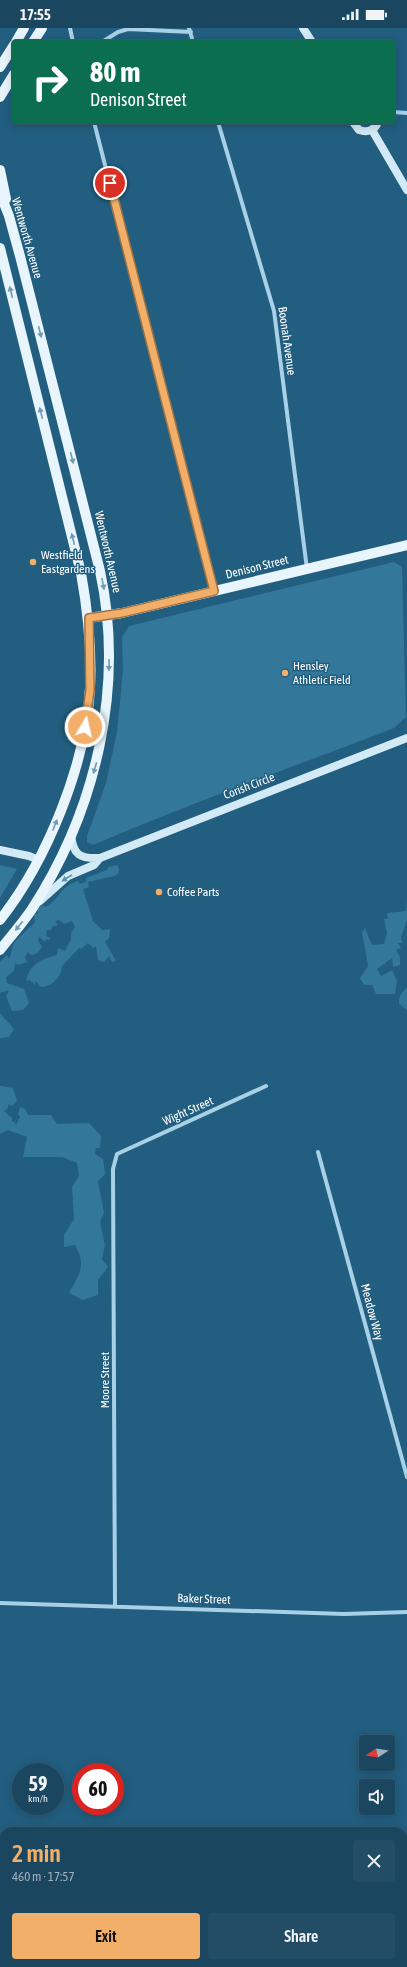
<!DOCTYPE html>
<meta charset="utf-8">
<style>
:root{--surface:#1a465f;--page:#234d65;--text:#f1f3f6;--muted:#9fb1bd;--line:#385e74;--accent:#f2af6a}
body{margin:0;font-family:"Asap Condensed",sans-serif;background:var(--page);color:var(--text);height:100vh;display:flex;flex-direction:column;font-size:15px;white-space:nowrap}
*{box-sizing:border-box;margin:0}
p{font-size:13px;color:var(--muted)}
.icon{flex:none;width:22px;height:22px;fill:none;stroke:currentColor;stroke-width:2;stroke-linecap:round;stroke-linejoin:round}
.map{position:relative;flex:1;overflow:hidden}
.drawer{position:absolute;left:0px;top:1799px;width:407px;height:140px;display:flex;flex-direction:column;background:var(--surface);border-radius:12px 12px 0 0;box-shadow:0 2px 10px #0003,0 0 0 1px var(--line)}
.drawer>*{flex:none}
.banner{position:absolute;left:12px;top:12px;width:383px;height:84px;border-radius:4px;box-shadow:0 2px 10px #0003,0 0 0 1px var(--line);background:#0b6e4f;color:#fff;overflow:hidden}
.needle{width:26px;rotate:258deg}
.fabs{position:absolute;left:359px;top:1707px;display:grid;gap:8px}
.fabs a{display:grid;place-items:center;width:36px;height:36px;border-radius:4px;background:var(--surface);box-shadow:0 2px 10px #0003,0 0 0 1px var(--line);font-size:20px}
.speed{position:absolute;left:12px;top:1735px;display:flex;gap:8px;font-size:20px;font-weight:700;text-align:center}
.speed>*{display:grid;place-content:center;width:52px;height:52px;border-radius:50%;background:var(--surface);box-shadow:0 2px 10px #0003,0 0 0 1px var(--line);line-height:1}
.speed small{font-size:10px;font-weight:400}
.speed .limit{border:6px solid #d22;background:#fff;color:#111}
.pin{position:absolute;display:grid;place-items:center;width:34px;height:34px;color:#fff;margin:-17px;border:2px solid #fff;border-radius:50%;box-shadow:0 1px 4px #0007}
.me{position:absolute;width:44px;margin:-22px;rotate:9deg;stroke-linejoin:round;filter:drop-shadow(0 0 3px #0008)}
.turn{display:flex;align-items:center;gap:14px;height:84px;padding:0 12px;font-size:18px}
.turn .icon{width:52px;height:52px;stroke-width:2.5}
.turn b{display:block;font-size:28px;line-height:34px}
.round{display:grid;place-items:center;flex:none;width:42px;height:42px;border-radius:4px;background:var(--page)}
.overview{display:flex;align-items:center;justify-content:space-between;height:68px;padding:0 12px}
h1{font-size:24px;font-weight:600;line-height:30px;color:var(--accent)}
.primary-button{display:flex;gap:8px;margin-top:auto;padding:8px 12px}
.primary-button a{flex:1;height:46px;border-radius:4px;background:var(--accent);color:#111;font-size:16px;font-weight:600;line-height:46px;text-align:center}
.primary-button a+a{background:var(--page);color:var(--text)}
.status{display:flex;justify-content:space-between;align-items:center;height:28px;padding:0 20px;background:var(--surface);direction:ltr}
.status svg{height:11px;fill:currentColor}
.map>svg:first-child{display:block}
</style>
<div class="status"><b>17:55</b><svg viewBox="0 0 49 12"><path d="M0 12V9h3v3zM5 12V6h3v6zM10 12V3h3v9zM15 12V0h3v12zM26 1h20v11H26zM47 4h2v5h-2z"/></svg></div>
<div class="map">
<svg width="407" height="1939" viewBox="0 0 407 1939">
<rect width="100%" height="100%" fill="#225e7f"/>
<path fill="#33779b" d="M394,534L402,539L406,689L394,700C294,739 192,774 93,817L87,814V808L106,755L117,704L123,642L122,609L129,598Z
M0,837L17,841L0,870Z
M118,837L119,845L114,848L88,854L89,859L83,861L93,893L102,902L110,901L109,910L105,914L116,933L112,934L109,928L104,934L98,932L96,918L93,920L88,915L81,921L79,920L62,938C62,949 51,959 41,959L36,953L35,957L30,952L26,953C30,936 41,931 57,927L58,920L65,923L71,911V905L75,899L72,893L65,896L58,892L55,894L58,896L56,898H53L51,902H47L46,908L51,910L49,912L46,911L45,914L39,909L38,913L42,918C40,923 36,927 31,927L28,924L25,929L27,934L18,937L15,935L14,943L6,949L7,955L24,961L29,975L23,982L12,983L6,968L9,962L0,965V934L7,927L9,930C12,926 11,920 14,915C19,908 29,901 35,894L34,886H38L37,879L39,876L45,879C61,872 56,860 78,853L80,856L86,854V850L107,842L108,839Z
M407,873V892L401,909L402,915H398L401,920L396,922L400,929V937L393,939L392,930L377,941L381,948L392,942L397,953L395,966H376L372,957H364L360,950L368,938L362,904L365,900L372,917L384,916L387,905L384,891H388L387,885L406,883Z
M407,960V982L399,976C399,969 400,965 407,960Z
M0,985L14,1001L9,1009L0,1010Z
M0,1058L13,1060L17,1073L12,1078L8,1076V1080L4,1083L12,1090V1094H15L16,1097L20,1088L18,1087L20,1079L25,1081L28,1087H51L57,1096L89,1095L101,1108L100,1120H96L95,1126L103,1131L105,1146L98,1153L104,1185L100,1194L105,1217L102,1231L108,1239L98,1252V1267L83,1272L69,1265C79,1247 87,1237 75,1217L64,1219V1207L74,1191L72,1159L79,1148L77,1135L62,1129H23L27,1109L8,1102L0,1106Z"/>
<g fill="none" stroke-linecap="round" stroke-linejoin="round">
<path stroke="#a8d1e7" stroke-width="4" d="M70,0L73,14
M189,0L193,14
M102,14L118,4L128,1L191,4
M393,84L407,85
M94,94L214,563
M218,94L274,283L307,541
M318,1124L407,1449
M0,1575L344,1586L407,1584
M115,1579L113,1141L117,1126L266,1058
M0,1843H4
M49,1935V1939"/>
<path stroke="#d2e9f6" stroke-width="8" d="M303,0L312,14
M353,94L359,102C368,105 375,102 378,94
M372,102L407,162
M71,807C73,827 80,831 100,830L407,710
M0,822L29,828L39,832
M40,873L68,848L94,837L100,830"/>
<path stroke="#e9f5fd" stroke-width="10" d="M16,14L24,0
M33,14L42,0
M0,39L14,17
M0,69L14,46
M0,142L6,171
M0,165L9,188L20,228L100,543C125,659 96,782 32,881C22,896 10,909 0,922
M0,220L81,545C88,584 92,621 90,660C86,737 47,832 0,892
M89,590L122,585L407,517"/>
</g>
<defs><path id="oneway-solid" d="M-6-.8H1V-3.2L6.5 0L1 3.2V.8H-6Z"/></defs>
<g fill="#729ab1">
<use href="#oneway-solid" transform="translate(11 264) rotate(-104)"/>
<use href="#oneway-solid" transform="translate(40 304) rotate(76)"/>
<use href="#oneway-solid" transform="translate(41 385) rotate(-104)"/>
<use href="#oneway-solid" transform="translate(72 430) rotate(76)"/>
<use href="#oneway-solid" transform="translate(73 511) rotate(-104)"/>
<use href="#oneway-solid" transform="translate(103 556) rotate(79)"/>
<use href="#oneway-solid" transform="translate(109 637) rotate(91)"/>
<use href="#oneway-solid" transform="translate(95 740) rotate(106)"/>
<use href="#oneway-solid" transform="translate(55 797) rotate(-68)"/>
<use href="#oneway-solid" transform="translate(19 898) rotate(128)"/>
</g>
<use fill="#608fa9" href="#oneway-solid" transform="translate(67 850) rotate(148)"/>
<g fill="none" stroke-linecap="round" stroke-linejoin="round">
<defs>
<path id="route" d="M85,699L90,662L89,590L122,585L214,563L110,155"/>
</defs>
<use href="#route" stroke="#9d7245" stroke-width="10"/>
<use href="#route" stroke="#f2af6a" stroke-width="7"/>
</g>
<g fill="#f2af6a" stroke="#225e7f" stroke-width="1.5">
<circle cx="33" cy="534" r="4"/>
<circle cx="285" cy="645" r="4"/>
<circle cx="159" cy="864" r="4"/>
</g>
<g text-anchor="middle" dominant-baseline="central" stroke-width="3" stroke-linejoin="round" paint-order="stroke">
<g font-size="12" fill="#fff" stroke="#225e7f">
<text transform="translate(27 210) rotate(74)">Wentworth Avenue</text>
<text transform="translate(287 313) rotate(82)">Boonah Avenue</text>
<text transform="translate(108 524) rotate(77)">Wentworth Avenue</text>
<text transform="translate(257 539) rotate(-14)">Denison Street</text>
<text transform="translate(249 758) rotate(-21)">Corish Circle</text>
<text transform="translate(188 1083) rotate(-24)">Wight Street</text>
<text transform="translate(372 1284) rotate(75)">Meadow Way</text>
<text transform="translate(105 1352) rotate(-90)">Moore Street</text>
<text transform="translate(204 1571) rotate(2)">Baker Street</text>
</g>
<g font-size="12" fill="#fff" stroke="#225e7f" text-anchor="start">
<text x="41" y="527">Westfield<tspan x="41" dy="14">Eastgardens</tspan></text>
<text x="293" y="638">Hensley<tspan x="293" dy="14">Athletic Field</tspan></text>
<text x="167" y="864">Coffee Parts</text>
</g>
</g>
</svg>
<div class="fabs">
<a><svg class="needle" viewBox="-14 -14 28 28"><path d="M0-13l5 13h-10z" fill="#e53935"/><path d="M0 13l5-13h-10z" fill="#9fb1bd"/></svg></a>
<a><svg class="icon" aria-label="sound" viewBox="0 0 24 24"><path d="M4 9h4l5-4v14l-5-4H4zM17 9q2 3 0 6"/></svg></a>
</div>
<div class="speed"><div>59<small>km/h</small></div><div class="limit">60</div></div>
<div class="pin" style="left:110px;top:155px;background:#d93025"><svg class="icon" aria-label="arrive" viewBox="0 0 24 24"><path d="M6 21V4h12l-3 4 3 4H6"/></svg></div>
<svg class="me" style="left:85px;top:699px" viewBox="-20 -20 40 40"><circle r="17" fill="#f2af6a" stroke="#fff" stroke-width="3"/><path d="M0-11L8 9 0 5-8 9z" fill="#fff"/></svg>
<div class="banner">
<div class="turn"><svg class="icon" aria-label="right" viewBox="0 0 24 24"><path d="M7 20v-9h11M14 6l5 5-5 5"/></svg><div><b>80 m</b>Denison Street</div></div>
</div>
<section class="drawer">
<div class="overview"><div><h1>2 min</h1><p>460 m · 17:57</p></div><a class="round"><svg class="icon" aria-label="close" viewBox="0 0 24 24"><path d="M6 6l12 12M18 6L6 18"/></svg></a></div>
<div class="primary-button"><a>Exit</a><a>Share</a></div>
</section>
</div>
